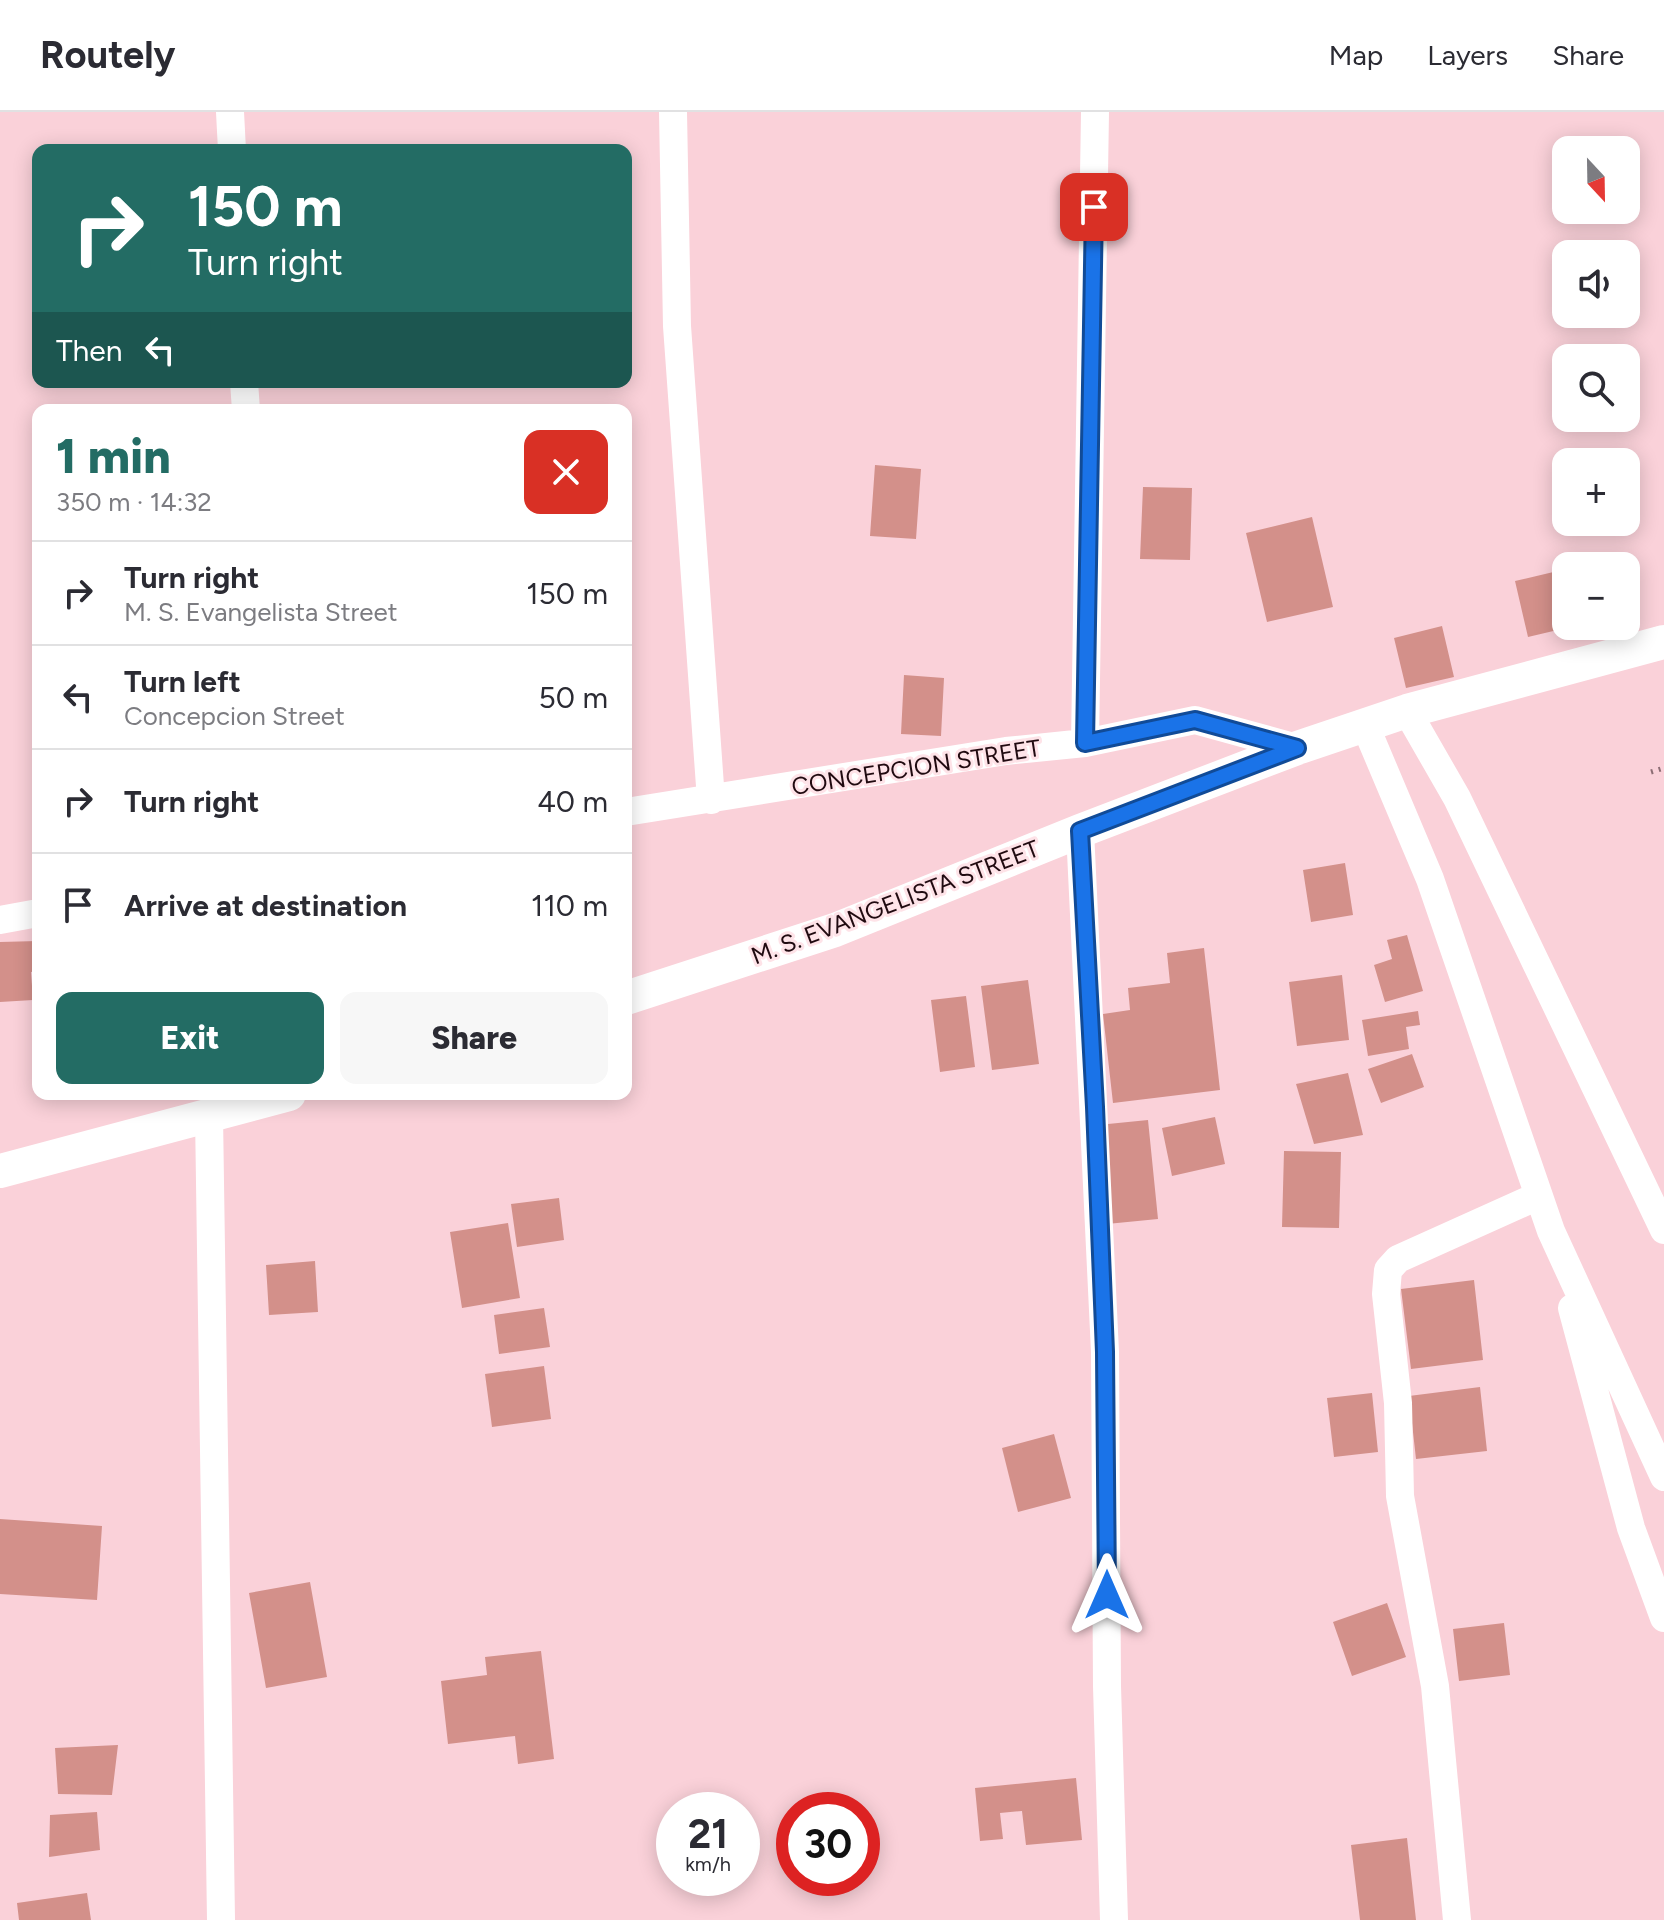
<!DOCTYPE html>
<meta charset="utf-8">
<style>
:root{--surface:#fff;--page:#f7f7f7;--text:#2b2b33;--muted:#7c7c81;--line:#e1e1e2;--accent:#236c64}
body{margin:0;font-family:Figtree,sans-serif;background:var(--page);color:var(--text);height:100vh;display:flex;flex-direction:column;font-size:30px;white-space:nowrap}
*{box-sizing:border-box;margin:0}
p{font-size:26px;color:var(--muted)}
.icon{flex:none;width:44px;height:44px;fill:none;stroke:currentColor;stroke-width:2;stroke-linecap:round;stroke-linejoin:round}
.map{position:relative;flex:1;overflow:hidden}
.details{position:absolute;left:32px;top:292px;width:600px;height:696px;display:flex;flex-direction:column;background:var(--surface);border-radius:16px;box-shadow:0 4px 20px #0003}
.details>*{flex:none}
.banner{position:absolute;left:32px;top:32px;width:600px;height:244px;border-radius:16px;box-shadow:0 4px 20px #0003;background:#236c64;color:#fff;overflow:hidden}
.needle{width:52px;rotate:158deg}
.controls{position:absolute;left:1552px;top:24px;display:grid;gap:16px}
.controls a{display:grid;place-items:center;width:88px;height:88px;border-radius:16px;background:var(--surface);box-shadow:0 4px 20px #0003;font-size:40px}
.speed{position:absolute;left:656px;top:1680px;display:flex;gap:16px;font-size:40px;font-weight:700;text-align:center}
.speed>*{display:grid;place-content:center;width:104px;height:104px;border-radius:50%;background:var(--surface);box-shadow:0 4px 20px #0003;line-height:1}
.speed small{font-size:20px;font-weight:400}
.speed .limit{border:12px solid #d22;background:#fff;color:#111}
.pin{position:absolute;display:grid;place-items:center;width:68px;height:68px;color:#fff;margin:-34px;border-radius:16px;box-shadow:0 4px 12px #0006}
.me{position:absolute;width:88px;margin:-44px;rotate:0deg;stroke-linejoin:round;filter:drop-shadow(0 0 6px #0008)}
.turn{display:flex;align-items:center;gap:28px;height:168px;padding:0 24px;font-size:36px}
.turn .icon{width:104px;height:104px;stroke-width:2.5}
.turn b{display:block;font-size:56px;line-height:68px}
.then{display:flex;align-items:center;height:76px;padding:0 24px;background:#0003;gap:16px;font-size:30px}
.round{display:grid;place-items:center;flex:none;width:84px;height:84px;border-radius:16px;background:var(--page)}
.head{display:flex;align-items:center;justify-content:space-between;height:136px;padding:0 24px}
h1{font-size:48px;font-weight:800;line-height:60px;color:var(--accent)}
.action{display:flex;gap:16px;margin-top:auto;padding:16px 24px}
.action a{flex:1;height:92px;border-radius:16px;background:var(--accent);color:#fff;font-size:32px;font-weight:800;line-height:92px;text-align:center}
.action a+a{background:var(--page);color:var(--text)}
ul{padding:0;list-style:none}
li{display:flex;align-items:center;gap:24px;height:104px;padding:0 24px;border-top:2px solid var(--line)}
li div{flex:1}
li b{display:block;font-size:30px}
li em{font-style:normal}
header{display:flex;align-items:center;gap:48px;box-sizing:border-box;height:112px;padding:0 40px;background:var(--surface);border-bottom:2px solid var(--line)}
header strong{font-size:38px}
nav{display:flex;gap:44px;margin-inline-start:auto;font-size:28px}
.map>svg:first-child{display:block}
</style>
<header>
<strong>Routely</strong>
<nav><a>Map</a><a>Layers</a><a>Share</a></nav>
</header>
<div class="map">
<svg width="1664" height="1808" viewBox="0 0 1664 1808">
<rect width="100%" height="100%" fill="#fad1d9"/>
<path fill="#d3908a" d="M875,353L921,357L916,427L870,424Z
M1143,375L1192,376L1190,448L1140,447Z
M1312,405L1333,495L1267,510L1246,421Z
M1566,457V516L1528,525L1515,469Z
M1442,514L1454,565L1406,576L1394,526Z
M904,563L944,566L941,624L901,622Z
M1345,751L1353,803L1311,810L1303,758Z
M1407,823L1423,879L1385,890L1374,853L1392,847L1387,828Z
M38,829V859L31,860L33,888L0,890V830Z
M1204,836L1220,978L1113,991L1103,902L1130,898L1128,876L1170,871L1167,841Z
M1342,863L1349,928L1297,934L1289,870Z
M1028,868L1039,952L992,958L981,874Z
M966,884L975,955L940,960L931,888Z
M1418,899L1420,913L1406,915L1409,937L1368,944L1362,908Z
M1412,942L1424,975L1381,991L1368,957Z
M1348,961L1363,1023L1314,1032L1296,972Z
M1215,1005L1225,1052L1172,1064L1162,1016Z
M1148,1008L1158,1107L1107,1112L1098,1013Z
M1284,1039L1341,1040L1339,1116L1282,1115Z
M559,1086L564,1128L517,1135L511,1092Z
M508,1111L520,1186L462,1196L450,1120Z
M315,1149L318,1200L269,1203L266,1153Z
M1474,1168L1483,1248L1411,1257L1401,1177Z
M544,1196L550,1235L499,1242L494,1203Z
M544,1254L551,1307L492,1315L485,1262Z
M1480,1275L1487,1339L1416,1347L1409,1284Z
M1372,1281L1378,1340L1334,1345L1327,1286Z
M1054,1322L1071,1386L1018,1400L1002,1336Z
M0,1407L102,1414L97,1488L0,1482Z
M310,1470L327,1565L266,1576L249,1481Z
M1387,1491L1406,1545L1352,1564L1333,1510Z
M1504,1511L1510,1563L1459,1569L1453,1517Z
M541,1539L554,1647L518,1652L515,1624L448,1632L441,1569L487,1563L485,1545Z
M118,1633L112,1683L58,1682L55,1636Z
M1076,1666L1082,1728L1026,1733L1022,1699L1000,1701L1003,1727L980,1729L975,1676Z
M97,1700L100,1738L49,1745L50,1703Z
M1407,1726L1416,1808H1360L1351,1733Z
M87,1781L91,1808H19L17,1791Z"/>
<g fill="none" stroke-linecap="round" stroke-linejoin="round">
<path stroke="#8c6d74" stroke-width="5" stroke-dasharray="2 6" stroke-linecap="butt" d="M1651,660L1664,656"/>
<path stroke="#fff" stroke-width="28" d="M230,0L232,38
M673,0L677,214L711,688
M244,270L246,298
M1407,599L1457,686L1664,1118
M1365,613L1430,767L1551,1119L1664,1365
M1085,631L1095,0
M626,700L1006,639L1085,631L1195,608L1297,636
M1080,719L1105,1240L1107,1574L1114,1808
M0,808L38,801
M209,1003L221,1808
M1572,1196L1631,1416L1664,1506
M1457,1808L1435,1574L1400,1384L1398,1291L1386,1182L1388,1158L1398,1147L1538,1084"/>
<path stroke="#fff" stroke-width="34" d="M626,886L835,818L1080,719L1297,636L1407,599L1664,530
M0,1059L289,982"/>
</g>
<g fill="none" stroke-linecap="round" stroke-linejoin="round">
<defs>
<path id="route" d="M1094,95L1085,631L1195,608L1297,636L1080,719L1095,995L1105,1240L1107,1483"/>
</defs>
<use href="#route" stroke="#114b97" stroke-width="20"/>
<use href="#route" stroke="#1a73e8" stroke-width="14"/>
</g>
<g text-anchor="middle" dominant-baseline="central" stroke-width="6" stroke-linejoin="round" paint-order="stroke">
<g font-size="24" fill="#200a10" stroke="#fee3e8">
<text transform="translate(916 655) rotate(-9)">CONCEPCION STREET</text>
<text transform="translate(895 790) rotate(-21)">M. S. EVANGELISTA STREET</text>
</g>
</g>
</svg>
<div class="controls">
<a><svg class="needle" viewBox="-14 -14 28 28"><path d="M0-13l5 13h-10z" fill="#e53935"/><path d="M0 13l5-13h-10z" fill="#7c7c81"/></svg></a>
<a><svg class="icon" aria-label="sound" viewBox="0 0 24 24"><path d="M4 9h4l5-4v14l-5-4H4zM17 9q2 3 0 6"/></svg></a>
<a><svg class="icon" aria-label="search" viewBox="0 0 24 24"><circle cx="10" cy="10" r="6"/><path d="M15 15l6 6"/></svg></a>
<a>+</a>
<a>−</a>
</div>
<div class="speed"><div>21<small>km/h</small></div><div class="limit">30</div></div>
<div class="pin" style="left:1094px;top:95px;background:#d93025"><svg class="icon" aria-label="arrive" viewBox="0 0 24 24"><path d="M6 21V4h12l-3 4 3 4H6"/></svg></div>
<svg class="me" style="left:1107px;top:1483px" viewBox="-20 -20 40 40"><path d="M0-17L14 15 0 8-14 15z" fill="#1a73e8" stroke="#fff" stroke-width="4"/></svg>
<div class="banner">
<div class="turn"><svg class="icon" aria-label="right" viewBox="0 0 24 24"><path d="M7 20v-9h11M14 6l5 5-5 5"/></svg><div><b>150 m</b>Turn right</div></div>
<div class="then">Then<svg class="icon" aria-label="left" viewBox="0 0 24 24"><path d="M17 20v-9H6M10 6l-5 5 5 5"/></svg></div>
</div>
<section class="details">
<div class="head"><div><h1>1 min</h1><p>350 m · 14:32</p></div><a class="round" style="background:#d93025;color:#fff"><svg class="icon" aria-label="close" viewBox="0 0 24 24"><path d="M6 6l12 12M18 6L6 18"/></svg></a></div>
<ul>
<li><svg class="icon" aria-label="right" viewBox="0 0 24 24"><path d="M7 20v-9h11M14 6l5 5-5 5"/></svg><div><b>Turn right</b><p>M. S. Evangelista Street</p></div><em>150 m</em></li>
<li><svg class="icon" aria-label="left" viewBox="0 0 24 24"><path d="M17 20v-9H6M10 6l-5 5 5 5"/></svg><div><b>Turn left</b><p>Concepcion Street</p></div><em>50 m</em></li>
<li><svg class="icon" aria-label="right" viewBox="0 0 24 24"><path d="M7 20v-9h11M14 6l5 5-5 5"/></svg><div><b>Turn right</b></div><em>40 m</em></li>
<li><svg class="icon" aria-label="arrive" viewBox="0 0 24 24"><path d="M6 21V4h12l-3 4 3 4H6"/></svg><div><b>Arrive at destination</b></div><em>110 m</em></li>
</ul>
<div class="action"><a>Exit</a><a>Share</a></div>
</section>
</div>
